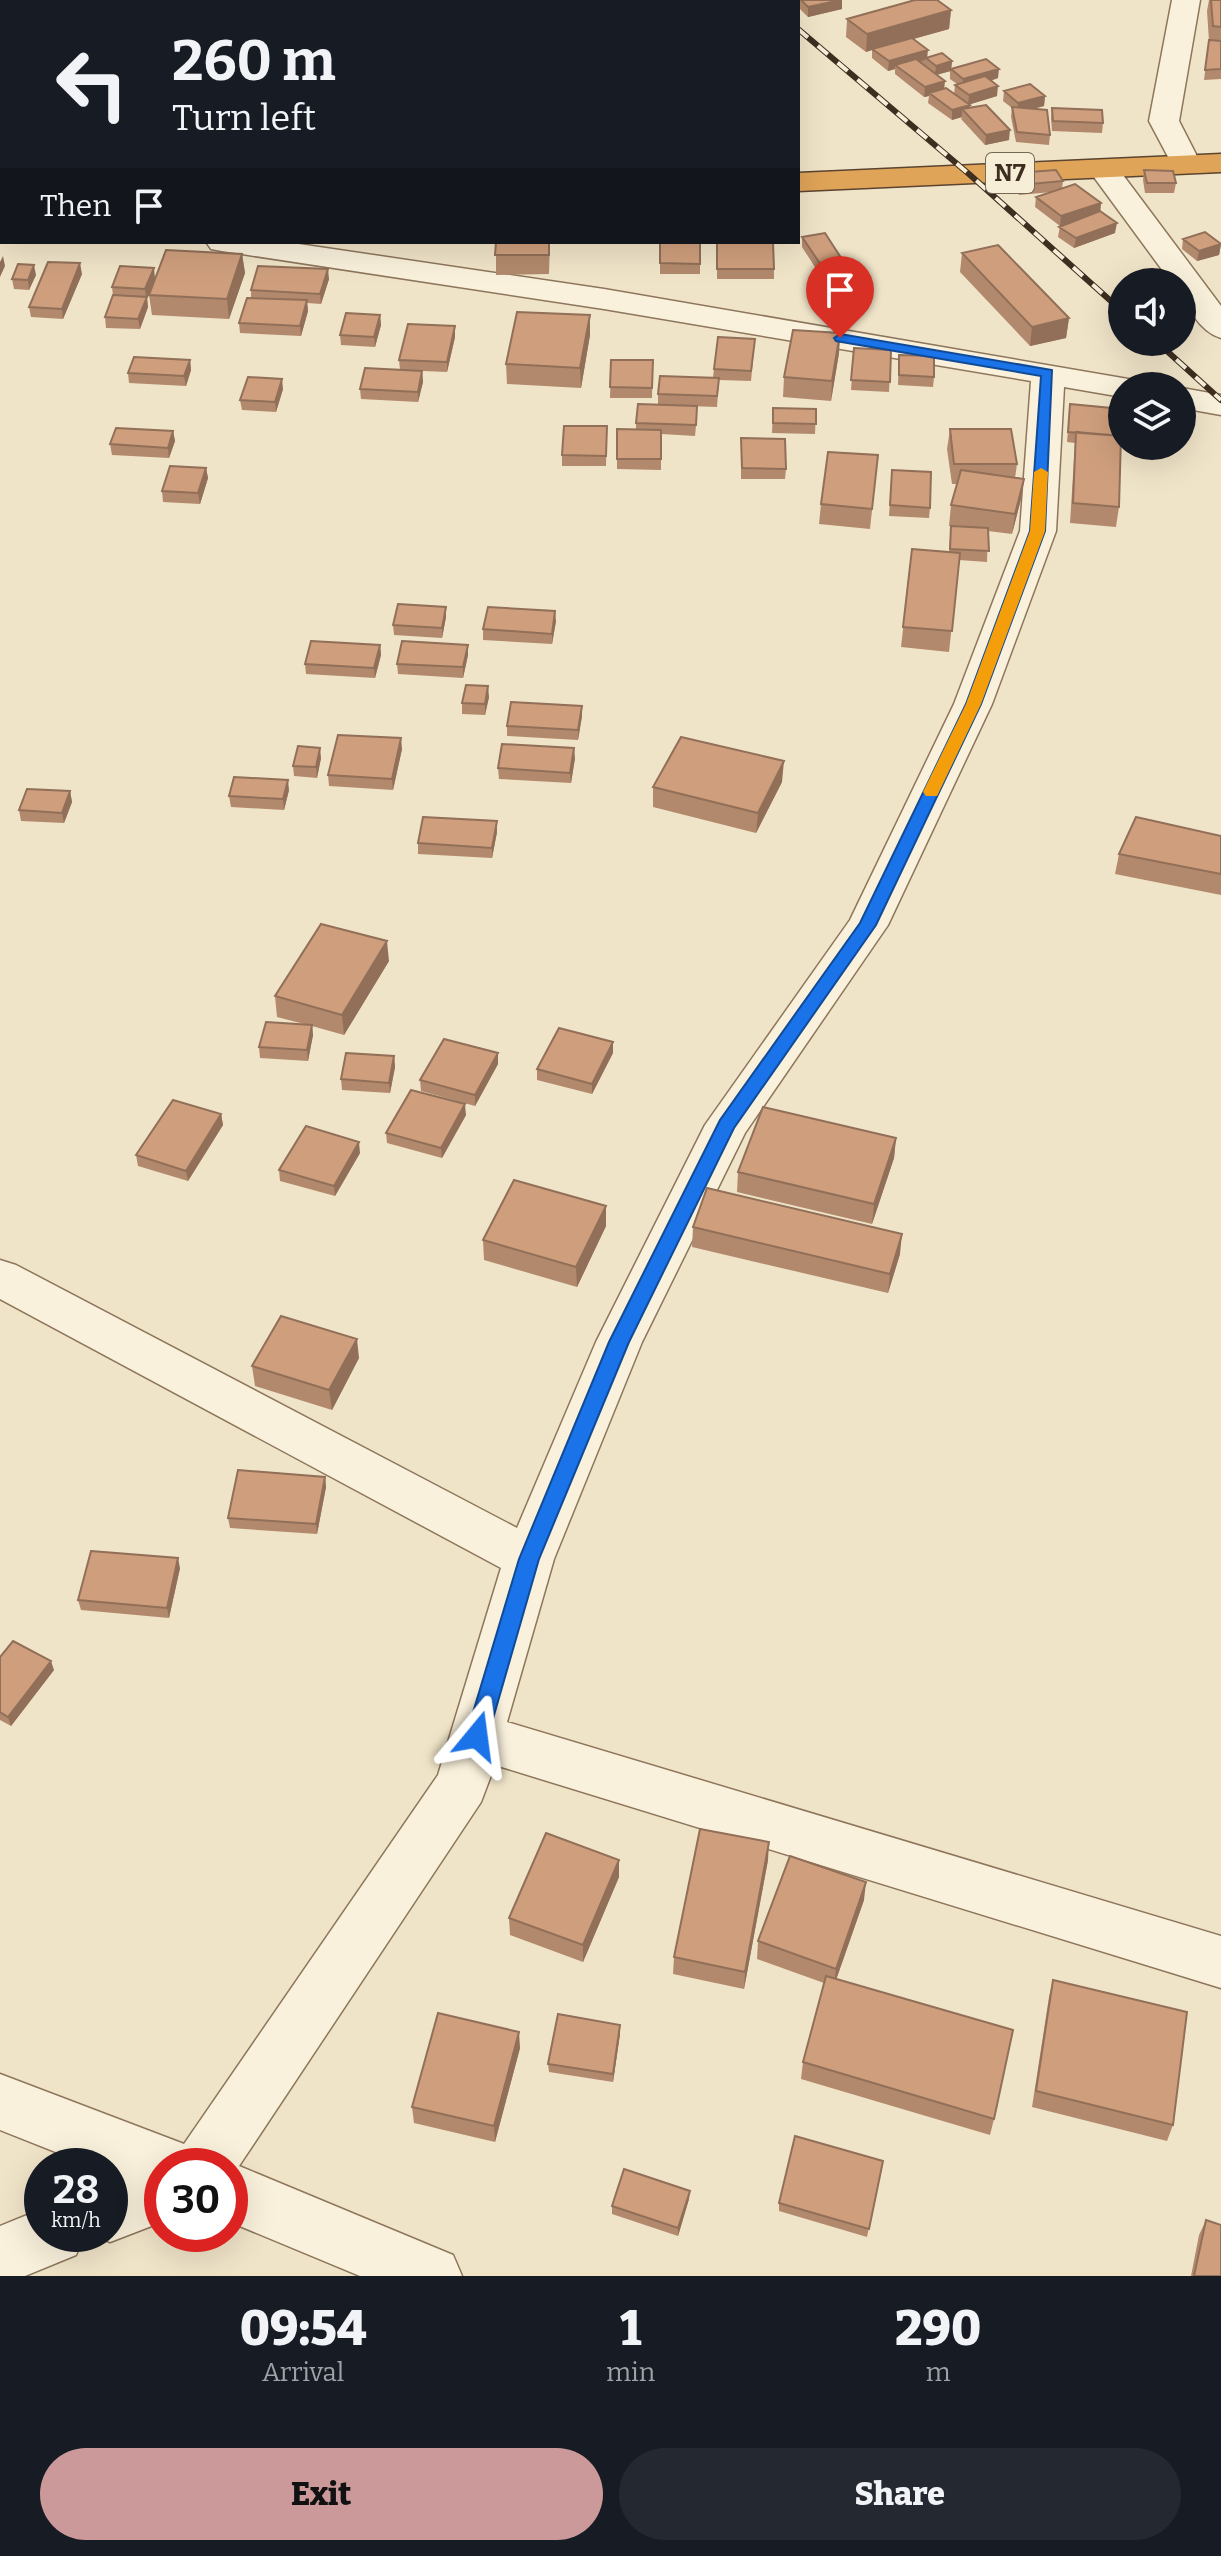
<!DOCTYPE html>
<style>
:root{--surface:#171b24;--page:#242831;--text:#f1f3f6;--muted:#9ea1a6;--accent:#cc999b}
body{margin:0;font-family:Bitter,serif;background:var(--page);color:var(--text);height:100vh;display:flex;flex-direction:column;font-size:30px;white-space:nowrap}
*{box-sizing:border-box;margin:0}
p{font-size:26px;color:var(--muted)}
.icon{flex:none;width:44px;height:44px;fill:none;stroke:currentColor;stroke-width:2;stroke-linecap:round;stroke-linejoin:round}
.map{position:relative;height:2276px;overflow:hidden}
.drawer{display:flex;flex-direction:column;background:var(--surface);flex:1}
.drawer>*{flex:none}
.top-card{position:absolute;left:0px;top:0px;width:800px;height:244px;box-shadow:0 8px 32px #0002;background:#171b24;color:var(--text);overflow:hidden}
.controls{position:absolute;left:1108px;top:268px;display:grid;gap:16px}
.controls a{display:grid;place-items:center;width:88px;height:88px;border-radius:50%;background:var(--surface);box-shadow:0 8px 32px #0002;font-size:40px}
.speed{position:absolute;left:24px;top:2148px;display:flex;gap:16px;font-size:40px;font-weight:700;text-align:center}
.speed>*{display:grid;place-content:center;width:104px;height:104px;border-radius:50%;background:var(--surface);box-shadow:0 8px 32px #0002;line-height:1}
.speed small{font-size:20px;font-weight:400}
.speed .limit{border:12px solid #d22;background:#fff;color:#111}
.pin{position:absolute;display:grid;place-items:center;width:68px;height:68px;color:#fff;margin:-82px -34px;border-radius:50% 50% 50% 0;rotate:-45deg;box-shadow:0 0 8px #0007}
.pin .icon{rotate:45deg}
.me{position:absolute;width:88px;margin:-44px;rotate:16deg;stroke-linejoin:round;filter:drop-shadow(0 0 6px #0008)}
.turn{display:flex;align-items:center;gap:28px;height:168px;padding:0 40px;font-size:36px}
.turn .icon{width:104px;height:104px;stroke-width:2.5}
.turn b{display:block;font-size:56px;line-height:68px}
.then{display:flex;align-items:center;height:76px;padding:0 40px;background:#0003;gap:16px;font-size:30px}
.eta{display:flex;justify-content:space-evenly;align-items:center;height:136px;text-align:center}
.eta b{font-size:48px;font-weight:800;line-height:56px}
.primary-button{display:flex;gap:16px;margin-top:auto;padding:16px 40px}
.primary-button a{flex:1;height:92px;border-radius:48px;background:var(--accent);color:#111;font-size:32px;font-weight:800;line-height:92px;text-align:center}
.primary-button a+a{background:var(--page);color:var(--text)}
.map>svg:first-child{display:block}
</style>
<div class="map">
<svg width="1221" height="2276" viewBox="0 0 1221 2276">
<rect width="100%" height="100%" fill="#f0e4c8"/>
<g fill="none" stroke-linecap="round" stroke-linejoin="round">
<defs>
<path id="street" d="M1172,0H1200L1179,121L1201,164L1197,170L1186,173L1175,170L1149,121Z
M1103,160L1114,163L1221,306V338C1200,332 1182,303 1182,282H1171L1088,169L1092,163Z
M206,242H285L604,289L1134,380L1138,386H1122V397L1064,387L1056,531L992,704L888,925L745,1133L642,1342L554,1559L507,1722L1221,1936V1988L495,1765L481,1802L239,2166L453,2255L462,2276H360L230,2222V2166H162V2222L110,2242L91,2234H110V2182L121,2178L110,2174V2166H91L0,2130V2074L184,2144L438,1775L501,1568L0,1299V1260L16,1265L517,1528L596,1342L705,1125L850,920L954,704L1020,531L1031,381L604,309L222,251L211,249Z
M1182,388L1221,395V415L1182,408Z
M42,2209V2234H85L76,2255L25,2276H0V2226Z"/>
<path id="highway" d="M1221,154V172L798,191V173Z
M0,210H2V228H0Z"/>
</defs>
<use href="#street" stroke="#8d765c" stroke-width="3"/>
<use href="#highway" stroke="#5b4430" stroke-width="3"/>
<use href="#street" fill="#faf1dc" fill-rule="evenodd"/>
<use href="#highway" fill="#e0a458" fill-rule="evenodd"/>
<defs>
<path id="rail" d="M798,29L969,174L1122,311
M1157,342L1221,400"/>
</defs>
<use href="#rail" stroke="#3d2e20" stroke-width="6"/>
<use href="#rail" stroke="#f7eed8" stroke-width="4" stroke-dasharray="13" stroke-linecap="butt"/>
</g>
<path fill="#b2896c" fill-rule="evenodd" d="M790,0H842V9L808,17L798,7V2H792Z
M1209,0H1221V79L1204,80L1209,41L1207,11Z
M951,10L949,29L913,39L927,58L952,61L951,69L998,78L991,81L997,96L970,104V108L1009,140L985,145L961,119L962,117L952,120L928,103L929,96L924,97L895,74V69L888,71L872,58V50L866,52L846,37L847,19ZM950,71V79L957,84L955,85L954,94L944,89L937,75Z
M1004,91L1045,96L1044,106L1032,109L1050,135L1049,145L1016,142L1011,117L1012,108L1003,101Z
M1052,108L1103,123L1102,133L1052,131L1051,118Z
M1144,170L1176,183L1174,193H1145L1143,180Z
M1015,173L1063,181L1062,189L1101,203L1100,212L1115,233L1074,248L1058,237L1060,226L1035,207L1036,197L1052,192L1019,195L1014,183Z
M802,237L845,264V274L822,278L802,247Z
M1183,239L1221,244L1219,255L1197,261L1182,249Z
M496,242H550L549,274L496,275Z
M660,242H700V274H660Z
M717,242L774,269V279H717Z
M962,253L1069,318L1066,338L1030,346L960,272Z
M242,254L245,273L229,319L152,315L149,295Z
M82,274L63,319L31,317L29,307Z
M36,275L29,290L14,289L12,279Z
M155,278L147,298L148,307L140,329L106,328L105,317L113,296L112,287Z
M329,279L321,304L307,303L308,311L301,336L240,333L239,323L251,298V290Z
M380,315L381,325L375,347L341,345L340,335Z
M590,315V335L581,388L507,384L506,364Z
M840,333L839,353L831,401L783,397L784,377Z
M455,337L447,372L400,370L399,360Z
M854,348L891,350L889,392L851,390Z
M754,350L751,381L719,380L717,407L658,405V394L713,377L714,369Z
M899,355L934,377L933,387L898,385Z
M190,360L191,370L186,386L129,383L128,373Z
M611,360H653L652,398H610Z
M422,371L423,382L418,402L361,399L360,389Z
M283,389L276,412L242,410L240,400Z
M1070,404L1119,507L1116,527L1070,523L1075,443L1067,442Z
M773,408L816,409L815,434L772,433Z
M697,416L695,436L661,434V470L617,469V429H636V423Z
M607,426L606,466H562V455Z
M950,429L1017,464L1015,478L1024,479L1021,499L1012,534L988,531L987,562L959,560L949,652L901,647L912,549L949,552L951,526H949L951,505L957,484H952L947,449Z
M173,431L175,441L169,458L112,455L110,444Z
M741,438L786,469L785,479H741Z
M878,455L870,529L819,524L821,504Z
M206,468L208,478L200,504L163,502L162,491Z
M892,470L930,508L929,518L889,516Z
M446,617L442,638L394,635L393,625Z
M556,621L552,644L483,640V629Z
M380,645L381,655L375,678L306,674L305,664Z
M468,645V655L463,678L398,674L397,664Z
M489,697L485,715L462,714V703Z
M582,716L578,740L507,736V726Z
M402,749L393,790L329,786L328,775Z
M321,758L317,778L294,776L293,766Z
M575,758L571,783L499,779L498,768Z
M782,782L756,833L653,807V787Z
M289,790L284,810L231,807L229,796Z
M70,791L72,802L64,823L21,821L19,810Z
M497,821V832L492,858L418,854V843Z
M1221,836V895L1115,874L1119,854Z
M389,961L344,1035L312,1026L313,1035L308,1061L260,1058L259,1047L304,1024L277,1017L275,996Z
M613,1042V1053L592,1094L537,1080V1069Z
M498,1053V1064L475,1106L421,1091L420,1080Z
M394,1056L395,1067L390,1093L342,1090L341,1079Z
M221,1114L223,1125L188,1181L138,1166L136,1155Z
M466,1115L442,1158L387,1143L386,1133Z
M896,1138L894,1158L872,1224L737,1192L738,1172Z
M360,1153L335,1196L280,1181L279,1170Z
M606,1206V1226L577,1287L484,1260L483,1240Z
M693,1227L900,1254L888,1293L692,1247Z
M359,1358L332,1410L255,1386L252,1366Z
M325,1477L326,1487L317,1534L230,1528L228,1518Z
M180,1568L169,1618L81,1610L78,1600Z
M0,1657L54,1670L11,1726L0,1720Z
M768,1860L744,1989L673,1974L674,1957Z
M619,1877L583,1962L510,1935L509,1918Z
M864,1900L836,1979L994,2119L990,2135L801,2079L803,2062L824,1983L757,1959L758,1941Z
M1053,1980L1173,2125L1167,2141L1032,2107L1049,1997Z
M620,2034L613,2082L549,2072L548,2064Z
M520,2048L495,2142L414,2123L412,2107Z
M883,2161L867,2237L779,2211V2203Z
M689,2199L678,2236L612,2214V2206Z
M1206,2220L1221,2276H1191L1199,2235Z"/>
<path fill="#916f58" d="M655,0H690V1L685,2H655Z
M842,0V9L808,17V7Z
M951,10L949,29L874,50L872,49V50L866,52L867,34Z
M928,50L927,59L926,58L925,60L899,68L895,65V69L888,71L889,61Z
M952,61L951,71L935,75L936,66Z
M999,69L998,78L962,89L963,79Z
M945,81L944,91L929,93V96L924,97L925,87Z
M998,86L997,96L968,105L969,95Z
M1045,96L1044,106L1017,113L1018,103Z
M970,105L969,115L962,109V117L952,120V110Z
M1010,130L1009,140L985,145L986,135Z
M1101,203L1100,213L1060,226L1061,216Z
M1117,223L1115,233L1074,248L1076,238Z
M1221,244L1219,255L1197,261L1199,251Z
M242,254L245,273L229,319L227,299Z
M3,256L5,266L0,277V262Z
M80,263L82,274L63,319L62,309Z
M845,264V274L822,278L823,268Z
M34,265L36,275L29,290L28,280Z
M154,268L155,278L147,298L148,307L140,329L138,319L146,298L145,289Z
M328,269L329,279L321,304L320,294Z
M307,300L308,311L301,336L300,326Z
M380,315L381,325L375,347L374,337Z
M590,315V335L581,388L580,368Z
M1069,318L1066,338L1030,346L1032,327Z
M455,326V337L447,372V362Z
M840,333L839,353L831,401L832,381Z
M190,360L191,370L186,386L184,376Z
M422,371L423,382L418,402V392Z
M282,379L283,389L276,412L275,402Z
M173,431L175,441L169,458L168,448Z
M206,468L208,478L200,504L198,493Z
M1024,479L1021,499L1012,534L1015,514Z
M446,607V617L442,638V628Z
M555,611L556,621L552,644V634Z
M380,645L381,655L375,678L374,668Z
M468,645V655L463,678V667Z
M488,686L489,697L485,715V704Z
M582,706V716L578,740V730Z
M401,738L402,749L393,790L392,779Z
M320,748L321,758L317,778L316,767Z
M574,748L575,758L571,783L570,773Z
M784,761L782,782L756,833L758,813Z
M288,780L289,790L284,810L283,799Z
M70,791L72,802L64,823L62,813Z
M497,821V832L492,858V848Z
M387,941L389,961L344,1035L342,1015Z
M312,1025L313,1035L308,1061L307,1050Z
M613,1042V1053L592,1094V1084Z
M498,1053V1064L475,1106V1095Z
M394,1056L395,1067L390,1093L389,1083Z
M465,1104L466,1115L442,1158L441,1148Z
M221,1114L223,1125L188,1181L186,1171Z
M896,1138L894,1158L872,1224L874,1204Z
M359,1142L360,1153L335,1196L334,1186Z
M606,1206V1226L577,1287L576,1267Z
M902,1234L900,1254L888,1293L890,1274Z
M357,1339L359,1358L332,1410L329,1390Z
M325,1477L326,1487L317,1534L316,1524Z
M178,1558L180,1568L169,1618L167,1608Z
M51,1661L54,1670L11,1726L8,1717Z
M769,1842L768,1860L744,1989L745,1972Z
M619,1860V1877L583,1962V1945Z
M866,1882L864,1900L834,1986L836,1969Z
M620,2025V2034L613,2082V2074Z
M519,2032L520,2048L495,2142L494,2126Z
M690,2191L689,2199L678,2236V2228Z"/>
<path fill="#cf9f7d" stroke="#916f58" stroke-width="2" d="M609,0H635L637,2H611Z
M701,0H720L722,2H691Z
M801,0H841L808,7Z
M915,0H937L951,10L867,34L847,19Z
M1211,0H1221V27L1213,26Z
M912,38L928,50L889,61L872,49Z
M1209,40L1221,41V69L1205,70Z
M942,53L952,61L936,66L926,58Z
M916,59L945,81L925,87L895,65Z
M986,59L999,69L963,79L951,69Z
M985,76L998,86L969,95L955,85Z
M1030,84L1045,96L1018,103L1004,91Z
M946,88L970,105L952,110L929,93Z
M986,105L1010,130L986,135L962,109Z
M1012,107L1047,110L1050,135L1017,132Z
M1052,108L1102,110L1103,123L1053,121Z
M1056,170L1063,181L1020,185L1015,173Z
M1144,170L1173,171L1176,183H1147Z
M1075,184L1101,203L1061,216L1036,197Z
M1100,211L1117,223L1076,238L1059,227Z
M1205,232L1221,244L1199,251L1183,239Z
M825,233L845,264L823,268L802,237Z
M496,242H549V255H495Z
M660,242H700V264L660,263Z
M717,242H773L774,269H717Z
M998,245L1069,318L1032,327L962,253Z
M166,250L242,254L227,299L149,295Z
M48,262L80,263L62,309L29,307Z
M18,264L34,265L28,280L12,279Z
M120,266L154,268L145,289L112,287Z
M258,266L328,269L320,294L251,290Z
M113,295L147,297L138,319L105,317Z
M247,298L307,300L300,326L239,323Z
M517,312L590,315L580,368L506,364Z
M346,313L380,315L374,337L340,335Z
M408,324L455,326L447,362L399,360Z
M793,330L840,333L832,381L784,377Z
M718,337L755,339L751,371L714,369Z
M854,348L891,350L890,382L851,380Z
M899,355L934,356V377L899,375Z
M134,357L190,360L184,376L128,373Z
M611,360H653L652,388L610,387Z
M365,368L422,371L418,392L360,389Z
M660,376L719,378L717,396L658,394Z
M248,377L282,379L275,402L240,400Z
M638,404L697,406L696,425L636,423Z
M1070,404L1122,409L1121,436L1068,432Z
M773,408L816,409V424L773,423Z
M564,426H607L606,456L562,455Z
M116,428L173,431L168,448L110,444Z
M617,429L661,430V459H617Z
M950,429H1011L1017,464H954Z
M1076,432L1121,436L1119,507L1073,503Z
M741,438L785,439L786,469L742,468Z
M828,452L878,455L872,509L821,504Z
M170,466L206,468L198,493L162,491Z
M892,470L931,472L930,508L890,505Z
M961,470L1024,479L1015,514L951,505Z
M951,526L988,528L989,551L950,549Z
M912,549L960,553L952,631L903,627Z
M398,604L446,607L442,628L393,625Z
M488,607L555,611L552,634L483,629Z
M311,641L380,645L374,668L305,664Z
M402,641L468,645L463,667L397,664Z
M466,685L488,686L485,704L462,703Z
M511,702L582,706L578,730L507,726Z
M338,735L401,738L392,779L328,775Z
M681,737L784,761L758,813L653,787Z
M502,744L574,748L570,773L498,768Z
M298,746L320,748L316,767L293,766Z
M234,777L288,780L283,799L229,796Z
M27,789L70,791L62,813L19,810Z
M423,817L497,821L492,848L418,843Z
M1136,817L1221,836V874L1119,854Z
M321,924L387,941L342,1015L275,996Z
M266,1022L312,1025L307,1050L259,1047Z
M559,1028L613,1042L592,1084L537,1069Z
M444,1039L498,1053L475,1095L420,1080Z
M346,1053L394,1056L389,1083L341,1079Z
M411,1090L465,1104L441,1148L386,1133Z
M173,1100L221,1114L186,1171L136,1155Z
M763,1107L896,1138L874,1204L738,1172Z
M306,1126L359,1142L334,1186L279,1170Z
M514,1180L606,1206L576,1267L483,1240Z
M707,1188L902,1234L890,1274L693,1227Z
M281,1316L357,1339L329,1390L252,1366Z
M238,1470L325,1477L316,1524L228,1518Z
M91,1551L178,1558L167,1608L78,1600Z
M13,1641L51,1661L8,1717L0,1712V1657Z
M700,1829L769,1842L745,1972L674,1957Z
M546,1833L619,1860L583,1945L509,1918Z
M790,1856L866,1882L836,1969L758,1941Z
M826,1976L1013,2030L994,2119L803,2062Z
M1053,1980L1187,2012L1173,2125L1036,2091Z
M438,2013L519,2032L494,2126L412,2107Z
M558,2014L620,2025L613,2074L548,2064Z
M795,2136L883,2161L869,2229L779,2203Z
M624,2169L690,2191L678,2228L612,2206Z
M1206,2220L1221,2225V2276H1194Z"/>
<path fill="#1a73e8" stroke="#114b97" stroke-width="2" d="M840,334L1052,370L1045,531L981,704L876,925L734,1128L629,1342L539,1559L488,1736L485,1743L477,1746L470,1743L466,1736L519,1559L609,1342L720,1120L860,923L966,704L1030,531L1041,376L836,341L834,338Z"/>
<path fill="#f59e0b" d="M1041,468L1048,472L1045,531L981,704L939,792L937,796H926L923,792L966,704L1030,531L1034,472Z"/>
<g text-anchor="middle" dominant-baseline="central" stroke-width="6" stroke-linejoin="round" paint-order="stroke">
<rect fill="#f7eed8" stroke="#756857" stroke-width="2" x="986" y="153" width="48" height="40" rx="6"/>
<g font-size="24" font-weight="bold" fill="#3d2e20">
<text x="1010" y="173">N7</text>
</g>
</g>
</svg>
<div class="controls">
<a><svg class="icon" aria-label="sound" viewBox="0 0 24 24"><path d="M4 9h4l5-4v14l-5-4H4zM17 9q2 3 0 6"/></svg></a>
<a><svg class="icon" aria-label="layers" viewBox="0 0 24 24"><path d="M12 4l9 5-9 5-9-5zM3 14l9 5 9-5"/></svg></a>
</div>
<div class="speed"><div>28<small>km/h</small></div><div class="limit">30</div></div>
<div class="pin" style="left:840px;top:338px;background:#d93025"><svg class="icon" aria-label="arrive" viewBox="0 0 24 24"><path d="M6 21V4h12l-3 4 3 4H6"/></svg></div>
<svg class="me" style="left:477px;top:1736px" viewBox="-20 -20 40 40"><path d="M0-17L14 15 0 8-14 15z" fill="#1a73e8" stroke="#fff" stroke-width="4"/></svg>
<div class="top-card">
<div class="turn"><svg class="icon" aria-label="left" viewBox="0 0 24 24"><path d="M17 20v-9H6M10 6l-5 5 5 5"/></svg><div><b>260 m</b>Turn left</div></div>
<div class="then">Then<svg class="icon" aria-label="arrive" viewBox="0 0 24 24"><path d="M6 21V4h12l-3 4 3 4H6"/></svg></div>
</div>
</div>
<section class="drawer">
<div class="eta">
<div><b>09:54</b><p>Arrival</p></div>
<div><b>1</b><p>min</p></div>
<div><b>290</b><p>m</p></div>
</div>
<div class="primary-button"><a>Exit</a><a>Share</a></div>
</section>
